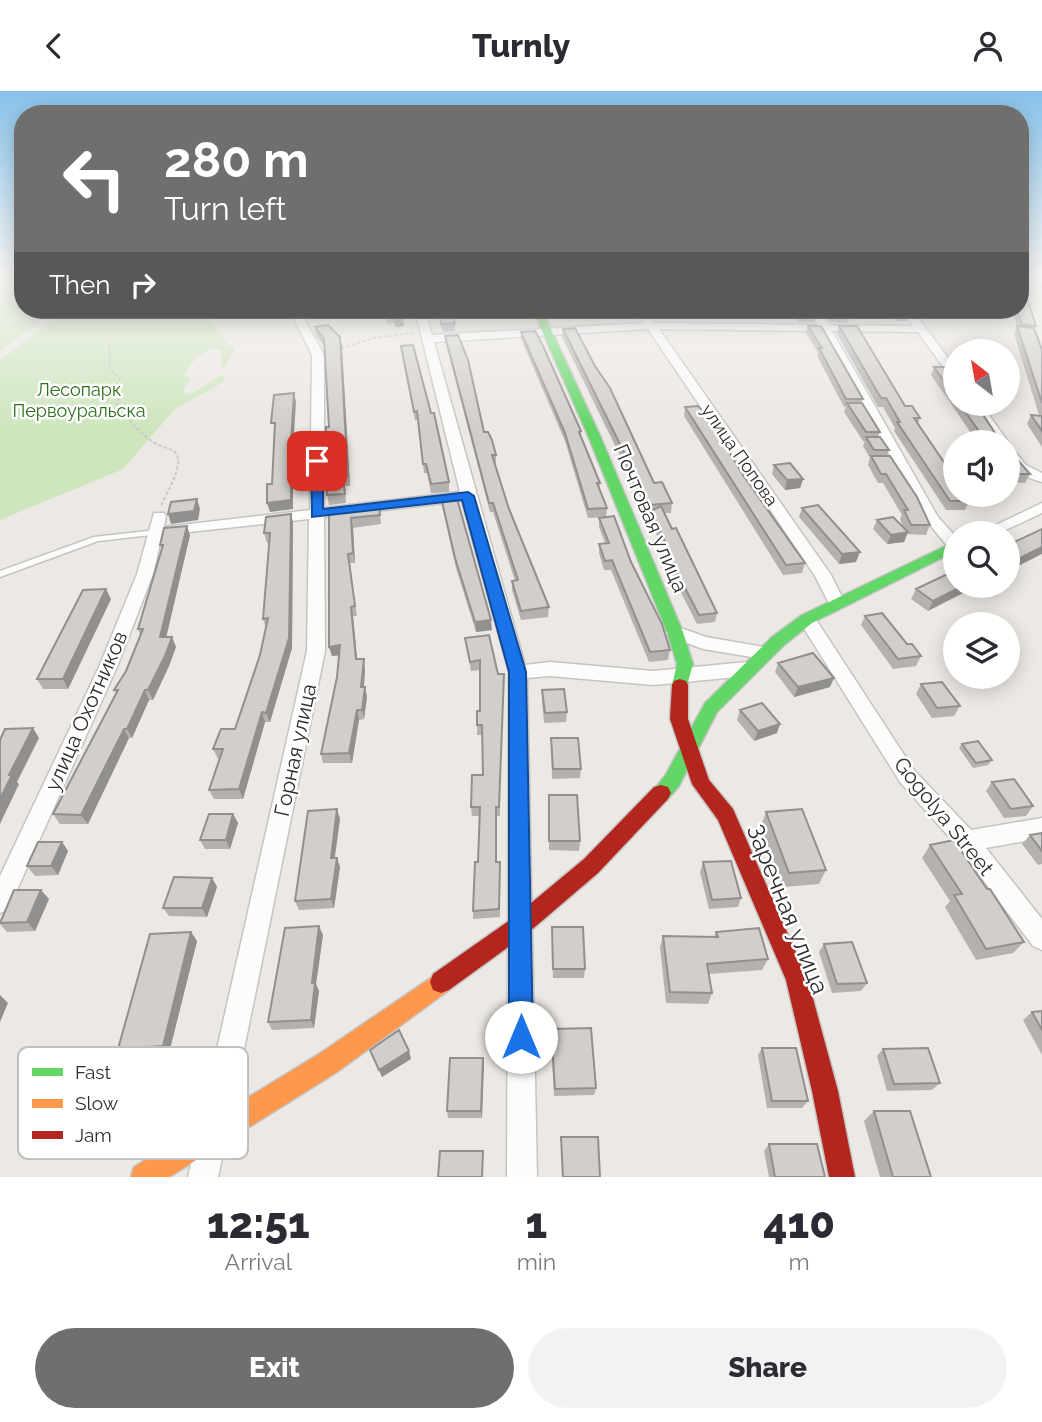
<!DOCTYPE html>
<meta charset="utf-8">
<style>
:root{--surface:#fff;--page:#f2f2f3;--text:#2b2b33;--muted:#7c7c81;--accent:#706f6e}
body{margin:0;font-family:Raleway,sans-serif;background:var(--page);color:var(--text);height:100vh;display:flex;flex-direction:column;font-size:26px;white-space:nowrap}
*{box-sizing:border-box;margin:0}
p{font-size:23px;color:var(--muted)}
.icon{flex:none;width:38px;height:38px;fill:none;stroke:currentColor;stroke-width:2;stroke-linecap:round;stroke-linejoin:round}
.map{position:relative;height:1086px;overflow:hidden}
.side{display:flex;flex-direction:column;background:var(--surface);flex:1}
.side>*{flex:none}
.banner{position:absolute;left:14px;top:14px;width:1015px;height:214px;border-radius:28px;box-shadow:0 4px 18px #0003;background:#706f6e;color:#fff;overflow:hidden}
.needle{width:46px;rotate:329deg}
.tools{position:absolute;left:943px;top:248px;display:grid;gap:14px}
.tools a{display:grid;place-items:center;width:77px;height:77px;border-radius:50%;background:var(--surface);box-shadow:0 4px 18px #0003;font-size:35px}
.pin{position:absolute;display:grid;place-items:center;width:60px;height:60px;color:#fff;margin:-30px;border-radius:14px;box-shadow:0 4px 10px #0006}
.me{position:absolute;width:77px;margin:-38px;rotate:0deg;stroke-linejoin:round;filter:drop-shadow(0 0 5px #0008)}
.turn{display:flex;align-items:center;gap:24px;height:147px;padding:0 35px;font-size:32px}
.turn .icon{width:91px;height:91px;stroke-width:2.5}
.turn b{display:block;font-size:49px;line-height:60px}
.then{display:flex;align-items:center;height:66px;padding:0 35px;background:#0003;gap:14px;font-size:26px}
.eta{display:flex;justify-content:space-evenly;align-items:center;height:119px;text-align:center}
.eta b{font-size:42px;font-weight:800;line-height:49px}
.cta{display:flex;gap:14px;margin-top:auto;padding:14px 35px}
.cta a{flex:1;height:80px;border-radius:42px;background:var(--accent);color:#fff;font-size:28px;font-weight:800;line-height:80px;text-align:center}
.cta a+a{background:var(--page);color:var(--text)}
header{display:flex;justify-content:space-between;align-items:center;height:91px;padding:0 35px;background:var(--surface);font-size:32px;font-weight:800}
.map>svg:first-child{display:block}
</style>
<header><svg class="icon" aria-label="back" viewBox="0 0 24 24"><path d="M15 5l-7 7 7 7"/></svg>Turnly<svg class="icon" aria-label="person" viewBox="0 0 24 24"><circle cx="12" cy="8" r="4"/><path d="M4 21q1-7 8-7t8 7"/></svg></header>
<div class="map">
<svg width="1042" height="1086" viewBox="0 0 1042 1086">
<rect width="100%" height="100%" fill="#ece8e4"/>
<path fill="#cee6be" d="M0,184H23V219H55L0,260Z
M67,219H218L211,222L215,235L234,259L223,279L221,260L211,257L195,268L184,283L191,289L183,298L185,304C198,302 208,290 223,284L225,290L175,318L123,378L0,429V269Z"/>
<g fill="none" stroke-linecap="round" stroke-linejoin="round">
<defs>
<path id="lane" d="M157,439L161,441L160,443L98,450L0,486V480L94,446Z"/>
<path id="street" d="M1020,184L1042,187V193L1020,190Z
M415,219H425L432,244L644,232L635,219H645L654,232L818,234L810,219H820L829,234L913,235L902,219H912L956,277V289L952,288L918,241L832,240L938,426L956,446V458L949,457L925,428L821,240L659,238L831,484L845,512L837,518L831,516L815,485L648,238L434,251L525,574L550,571L653,580L747,571L753,573L756,578L753,583L747,585L653,594L550,585L527,587L537,1086H507L509,581L462,410L324,426L325,560L218,1086H188L307,560L309,428L162,444L153,483L117,576L8,819L0,822V785L99,576L137,483L154,422H164L166,425L164,436L310,419L312,264L295,230L296,228H304L324,264V417L460,401Z
M969,313H981L1009,352L1008,353L995,352Z
M1008,362H1016L1026,374L1042,382V391C1027,387 1008,379 1008,362Z
M1042,412V422L997,443H977Z
M807,522L813,524L914,679L971,739L1042,727V747L986,757L1042,828V859L1033,855L959,757L900,691L798,528Z
M675,535L706,546L764,556L770,557L773,562L770,567L764,568L703,558L669,545L666,541Z"/>
<path id="fast" d="M533,219H542L601,347L683,541L693,573L686,598H674L672,594L677,573L667,541L589,347Z
M956,450V460L812,532L784,554L717,621L679,695L668,708L661,710L654,708L651,702L665,685L705,612L772,546L802,524Z"/>
<path id="slow" d="M441,880L449,883L452,891L449,899L337,981L169,1086H131L134,1076L319,963Z"/>
<path id="jam" d="M680,588L686,590L688,594V628L709,689L733,718L808,889L838,1000L855,1086H829L812,1000L786,889L718,729L692,693L670,628L672,594L674,590Z
M661,694L668,696L671,702L668,708L598,782L529,841L449,899L441,902L433,899L430,891L433,883L513,827L584,768L654,696Z"/>
</defs>
<use href="#lane" stroke="#c5c4c5" stroke-width="3"/>
<use href="#street" stroke="#c5c4c5" stroke-width="3"/>
<use href="#fast" stroke="#c5c4c5" stroke-width="3"/>
<use href="#slow" stroke="#c5c4c5" stroke-width="3"/>
<use href="#jam" stroke="#c5c4c5" stroke-width="3"/>
<path stroke="#c9c9c8" stroke-width="2" stroke-dasharray="3.5 2" stroke-linecap="butt" d="M109,252L110,278L120,287L116,297L120,305L117,314C129,328 140,344 157,353C165,358 177,357 178,368C180,381 166,402 161,415
M341,257L374,247L413,242"/>
<use href="#lane" fill="#fcfcfb" fill-rule="evenodd"/>
<use href="#street" fill="#fcfcfb" fill-rule="evenodd"/>
<use href="#fast" fill="#63d668" fill-rule="evenodd"/>
<use href="#slow" fill="#ff974d" fill-rule="evenodd"/>
<use href="#jam" fill="#b3261e" fill-rule="evenodd"/>
</g>
<path fill="#b4b1af" d="M385,219H402L404,235L395,236L394,232L387,233Z
M436,219H450L455,232V240L443,241Z
M513,219H529V223L516,224Z
M546,219H561V221L548,222Z
M792,219H813L815,224L814,231H799Z
M823,219H846L850,224L848,232L830,231Z
M888,219H905L908,225L907,230H896Z
M1012,219H1020L1036,235L1034,237L1042,259V356L1027,333L1031,324H1039L1014,243L1017,235Z
M808,235L863,308L861,312L880,341L878,346L889,359L887,365L930,434L926,444L907,443L904,451L887,453L873,438L877,429L904,438L900,428L902,424L883,392H878L868,374L870,367L863,355L865,350H863L844,321L846,316H844L817,265L818,262L806,242Z
M839,235L905,315L920,327L918,333L969,410L965,419H946L894,340L895,337L883,316H878L837,243Z
M315,236L340,246L350,395H345L346,412L329,414L327,404L329,336L324,255L316,245Z
M563,238L654,392L672,412L671,422H664L717,522L715,531L697,533L669,478L670,473L650,429L651,423L649,424L562,246Z
M521,241L581,340V346L600,392L599,398L607,417L606,426L588,427L565,350L521,248Z
M445,245L484,341L496,364V373H495L509,418L549,516L548,526L521,529L512,499V490H515L493,421H490L446,253Z
M401,255L449,391V401L431,402L427,382H424L418,329H415Z
M934,276L956,284V313H976L997,345L1002,352H978L931,284Z
M685,316L743,384L805,472L802,482L783,484L684,325Z
M1008,358L1030,383L1025,392L1008,391Z
M774,374L803,388L800,397L785,399L772,383Z
M441,406L492,539L476,541L456,477L442,415Z
M379,413L381,433L353,437L355,472H349L357,525H353L357,568L365,578L364,596H365L367,606L364,628L359,629L352,672H323L321,663L337,586L339,564L332,565L329,556V418Z
M802,417L856,471L839,473L799,426Z
M291,423L293,432L292,557L270,631H265L243,708H214L209,699L220,668H218L213,658L235,638L260,564L266,537L263,528L269,452H267L264,442Z
M599,427L631,471L670,559L668,569L649,571L611,479H604L599,462V453L605,452L599,436Z
M190,444L166,546H172L176,556L169,575L153,609H149L132,647H129L88,733H60L53,723L116,602L114,599L126,580L140,544L138,538L162,458L160,454Z
M956,479L928,520L911,508L916,498Z
M111,508L68,598H43L37,588Z
M865,525L907,553L921,565L916,575L893,578L861,534Z
M465,547L498,583L500,725H497L496,771H500V826L473,828V820L478,771L479,725H472L471,716L483,684L482,644H477V634L480,620V579L471,580Z
M778,572L830,596L794,606L775,581Z
M921,593L960,615L954,625L932,627L916,603Z
M542,599L567,621L566,631L544,632L542,609Z
M740,619L777,642L754,650L737,629Z
M551,647L581,678L580,687L552,688Z
M962,653L992,669L988,674L973,677L959,657Z
M992,691L1033,715L1026,725L1004,727L986,700Z
M549,714L580,750L579,760L549,759Z
M766,721L826,779L819,793L783,796L761,735Z
M233,723L238,732L230,758H205L200,749Z
M340,728L335,767L340,776L334,817L299,819L295,810Z
M1042,742V773L1038,774L1022,753L1030,744Z
M62,751L68,760L58,784L35,785L27,775Z
M930,754L987,798L1024,851L1013,862L976,869L945,816L950,810L922,767Z
M703,771L741,807L738,816L709,818L700,781Z
M212,787L217,796L207,826L169,825L163,817Z
M49,808L35,840L7,841L0,833V830Z
M552,836L585,878L584,887H553Z
M191,841L197,850L169,962L125,965L118,958Z
M716,841L768,868L762,879L709,883L712,902L708,913L666,912L660,856L663,845L714,846Z
M323,844L316,893L319,900L314,937L272,939L268,931Z
M824,853L867,892L861,900L832,902L819,861Z
M1042,920V964L1023,929L1032,921Z
M551,938L596,997L594,1004L554,1005L551,946Z
M762,957L808,1010L802,1017H767L758,964Z
M883,958L940,992L932,999L887,1000L877,965Z
M483,967L482,1027H448L447,1020Z
M159,978L165,985L156,1026L117,1031L109,1024Z
M874,1020L931,1086H880L864,1030Z
M561,1046L600,1086H562Z
M769,1053L825,1086H769L764,1060Z"/>
<path fill="#92908e" d="M403,227L404,235L395,236L394,228Z
M340,246L342,254L350,395L348,385Z
M294,302L296,311L293,359V418L270,421L267,412L291,350Z
M803,388L800,397L785,399L787,389Z
M197,408L200,418L198,429L171,433L168,423Z
M291,423L293,432L292,557L270,631L266,622Z
M351,427L353,437L355,472L353,462Z
M187,435L190,444L164,556L160,546Z
M908,441L904,451L887,453L891,444Z
M1042,456V463L1008,480V473Z
M860,461L856,471L839,473L842,463Z
M963,495H977L928,520L933,510Z
M106,498L111,508L68,598L63,588Z
M351,516L353,525L358,578L356,568Z
M491,529L492,539L476,541L475,531Z
M172,546L176,556L169,575L153,609L148,599Z
M340,554L342,564L332,565L329,556Z
M364,568L365,578L363,606L361,596Z
M834,587L830,596L794,606L798,596Z
M365,596L367,606L364,628L362,619Z
M145,599L149,609L132,647L127,638Z
M357,619L359,629L352,672L349,662Z
M262,621L265,631L243,708L239,698Z
M780,633L777,642L754,650L758,640Z
M33,637L39,647L17,691L19,693L0,733V708L9,684Z
M124,638L129,647L88,733L81,724Z
M337,718L340,728L333,776L331,767Z
M233,723L238,732L230,758L226,749Z
M62,751L68,760L58,784L51,775Z
M337,767L340,776L334,817L331,808Z
M212,787L217,796L207,826L202,817Z
M41,799L49,808L35,840L27,831Z
M319,835L323,844L316,893L319,900L314,937L311,929L312,892Z
M191,841L197,850L169,962L163,955Z
M0,904L8,912L0,931Z
M409,960L411,968L382,986L379,979Z
M483,967L484,974L482,1027L481,1020Z
M159,978L165,985L156,1026L149,1019Z"/>
<path fill="#d1cecb" stroke="#92908e" stroke-width="2" d="M1020,185L1036,235L1022,233L1017,219H1020Z
M385,219H402L403,227L394,228L393,224L386,225Z
M437,219H450L455,232L442,233Z
M798,219H813L815,224H801Z
M829,219H846L850,224H832Z
M893,219H905L908,225H897Z
M328,234L340,246L348,385L343,386L345,403L327,404L326,336H329L324,248L315,236Z
M808,235H821L863,308H846L819,257H822Z
M839,235H857L905,315H912L920,327H914L956,389V404H966L969,410H950L897,331H900L886,307H881Z
M1017,235L1034,237L1042,259V312Z
M575,237L595,275L610,297L654,392L662,391L672,412L650,414L563,238Z
M535,240L543,255L581,340L579,341L600,392H597L607,417L588,418L565,342L521,241Z
M458,244L468,269L484,341H488L492,349L496,364H492L509,418L549,516L521,520L512,490L518,489L493,412H489L445,245Z
M413,254L431,322H434L449,391L431,393L426,373H423L417,320L414,321L401,255Z
M934,276H948L956,284V307Z
M294,302L291,350V409L267,412V393H272L275,332H271L274,304Z
M847,312H862L880,341H866Z
M960,313H976L997,345L1002,352H987Z
M698,315L710,330L743,384L805,472L786,474L685,316Z
M1031,324L1042,325V340Z
M866,346H880L889,359H874Z
M1008,358L1030,383H1013L1008,377Z
M871,365H890L917,406L930,434H911L904,419H908L886,383H881Z
M790,372L803,388L787,389L774,374Z
M456,404L491,529L475,531L455,467L441,406Z
M197,408L194,420L168,423L171,411Z
M379,413L380,424L351,427L353,462L348,463L355,515L351,516L356,568H364L361,596H365L362,619H357L349,662L321,663L337,586L340,554L329,556V418Z
M818,414L860,461L842,463L802,417Z
M661,415L672,438L676,437L717,522L699,524L670,468H673L651,420Z
M291,423L289,547L266,622L262,621L239,698L209,699L223,658H213L221,638H235L260,564L268,527L263,528L270,442H264L266,426Z
M614,425L631,471L662,533L670,559L650,561L612,469L605,470L599,453L609,452L599,427Z
M893,426L908,441L891,444L877,429Z
M187,435L160,546H172L165,565L148,599H145L127,638H124L81,724L53,723L118,599H114L126,580L143,538H138L163,454H160L164,437Z
M1042,438V456L1008,473V454Z
M956,479V495H963L933,510L916,498Z
M106,498L63,588H37L83,499Z
M882,522L907,553H912L921,565L898,568L865,525Z
M489,544L498,583H504L499,716H496V771H500L499,818L473,820L475,771H478L480,716H471L472,684H483L482,634H477V620H480V569L470,571L465,547Z
M813,562L834,587L798,596L778,572Z
M942,591L960,615L937,617L921,593Z
M564,598L567,621L545,622L542,599Z
M762,612L780,633L758,640L740,619Z
M33,637L9,684H12L0,708V649L5,638Z
M551,647H578L581,678H553Z
M978,650L992,669L976,672L962,653Z
M1014,688L1033,715L1011,718L992,691Z
M549,704H577L580,750H549Z
M337,718L331,767H337L331,808L295,810L308,720Z
M802,718L826,779L789,782L766,721Z
M209,723H233L226,749H200Z
M1042,742V760L1030,744Z
M954,749L987,798H990L1024,851L986,858L954,804L962,803L930,754Z
M38,751H62L51,775H27Z
M731,770L741,807L712,809L703,771Z
M174,786L212,787L202,817H163Z
M14,799H41L27,831L0,832Z
M319,835L312,892L315,891L311,929L268,931L285,837Z
M552,836H583L585,878H553Z
M759,837L768,868L707,873L712,902L670,901L663,845L718,846L716,841Z
M191,841L163,955L118,958L150,843Z
M852,851L867,892L837,893L824,853Z
M1042,920V939L1032,921Z
M591,937L596,997L555,998L551,938Z
M399,939L409,960L379,979L370,959Z
M762,957H796L808,1010H772Z
M928,957L940,992L894,993L883,958Z
M450,967H483L481,1020H447Z
M874,1020H910L931,1086H893Z
M561,1046H598L600,1086H563Z
M769,1053H817L825,1086H775Z
M440,1060H483L482,1086H438Z"/>
<linearGradient id="sky" x2="0" y2="1"><stop stop-color="#88c2ea"/><stop offset="0.55" stop-color="#f6f5f3"/><stop offset="1" stop-color="#f6f5f3" stop-opacity="0"/></linearGradient>
<rect width="1042" height="336" fill="url(#sky)"/>
<path fill="#1a73e8" stroke="#114b97" stroke-width="2" d="M317,366L323,370V418L468,401L474,405L526,581L533,946L530,955L521,958L513,955L509,946V581L462,409L312,426L311,370Z"/>
<g text-anchor="middle" dominant-baseline="central" stroke-width="5" stroke-linejoin="round" paint-order="stroke">
<g font-size="18" fill="#2c6e1b" stroke="#fff">
<text x="79" y="298">Лесопарк<tspan x="79" dy="21">Первоуральска</tspan></text>
</g>
<g font-size="18" fill="#2e2e2e" stroke="#fff">
<text transform="translate(740 364) rotate(55)">улица Попова</text>
</g>
<g font-size="21" fill="#2e2e2e" stroke="#fff">
<text transform="translate(651 427) rotate(67)">Почтовая улица</text>
<text transform="translate(86 620) rotate(-66)">улица Охотников</text>
<text transform="translate(295 659) rotate(-78)">Горная улица</text>
<text transform="translate(944 725) rotate(51)">Gogolya Street</text>
</g>
<g font-size="24" fill="#2e2e2e" stroke="#fff">
<text transform="translate(788 818) rotate(68)">Заречная улица</text>
</g>
</g>
<rect x="18" y="956" width="230" height="112" rx="10" fill="#fff" stroke="#c0c0c0" stroke-width="2"/>
<rect x="32" y="977" width="31" height="8" fill="#63d668"/>
<rect x="32" y="1008" width="31" height="9" fill="#ff974d"/>
<rect x="32" y="1040" width="31" height="8" fill="#b3261e"/>
<g font-size="19" fill="#2e2e2e">
<text x="75" y="988">Fast</text>
<text x="75" y="1019">Slow</text>
<text x="75" y="1051">Jam</text>
</g>
</svg>
<div class="tools">
<a><svg class="needle" viewBox="-14 -14 28 28"><path d="M0-13l5 13h-10z" fill="#e53935"/><path d="M0 13l5-13h-10z" fill="#7c7c81"/></svg></a>
<a><svg class="icon" aria-label="sound" viewBox="0 0 24 24"><path d="M4 9h4l5-4v14l-5-4H4zM17 9q2 3 0 6"/></svg></a>
<a><svg class="icon" aria-label="search" viewBox="0 0 24 24"><circle cx="10" cy="10" r="6"/><path d="M15 15l6 6"/></svg></a>
<a><svg class="icon" aria-label="layers" viewBox="0 0 24 24"><path d="M12 4l9 5-9 5-9-5zM3 14l9 5 9-5"/></svg></a>
</div>
<div class="pin" style="left:317px;top:370px;background:#d93025"><svg class="icon" aria-label="arrive" viewBox="0 0 24 24"><path d="M6 21V4h12l-3 4 3 4H6"/></svg></div>
<svg class="me" style="left:521px;top:946px" viewBox="-20 -20 40 40"><circle r="19" fill="#fff"/><path d="M0-13L10 11 0 6-10 11z" fill="#1a73e8"/></svg>
<div class="banner">
<div class="turn"><svg class="icon" aria-label="left" viewBox="0 0 24 24"><path d="M17 20v-9H6M10 6l-5 5 5 5"/></svg><div><b>280 m</b>Turn left</div></div>
<div class="then">Then<svg class="icon" aria-label="right" viewBox="0 0 24 24"><path d="M7 20v-9h11M14 6l5 5-5 5"/></svg></div>
</div>
</div>
<section class="side">
<div class="eta">
<div><b>12:51</b><p>Arrival</p></div>
<div><b>1</b><p>min</p></div>
<div><b>410</b><p>m</p></div>
</div>
<div class="cta"><a>Exit</a><a>Share</a></div>
</section>
